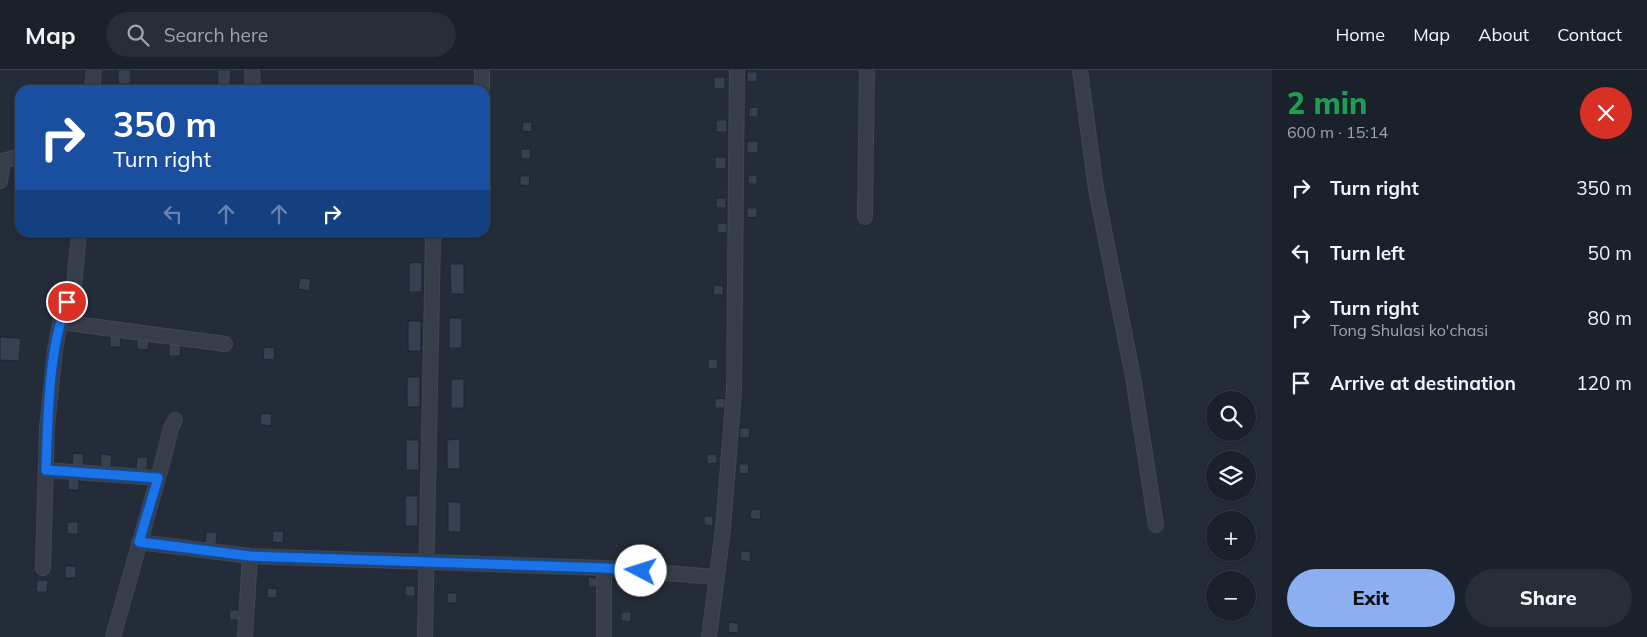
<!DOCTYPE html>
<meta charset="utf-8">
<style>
:root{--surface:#1b212b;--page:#282e37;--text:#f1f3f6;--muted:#a0a3a9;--line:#393e47;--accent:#8caff1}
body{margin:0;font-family:Mulish,sans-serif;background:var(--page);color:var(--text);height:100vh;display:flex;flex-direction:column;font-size:19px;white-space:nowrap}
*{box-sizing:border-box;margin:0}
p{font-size:16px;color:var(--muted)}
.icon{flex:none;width:28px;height:28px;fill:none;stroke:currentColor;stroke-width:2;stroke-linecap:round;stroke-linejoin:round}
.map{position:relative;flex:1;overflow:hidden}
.side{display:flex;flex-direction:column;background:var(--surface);width:375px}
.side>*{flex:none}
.banner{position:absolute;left:15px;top:15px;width:475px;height:152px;border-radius:15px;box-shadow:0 1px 4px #0004,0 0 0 1px var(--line);background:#1a4fa0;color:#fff;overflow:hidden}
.tools{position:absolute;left:1206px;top:321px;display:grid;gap:10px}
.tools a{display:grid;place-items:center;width:50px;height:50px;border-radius:50%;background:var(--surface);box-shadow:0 1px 4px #0004,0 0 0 1px var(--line);font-size:25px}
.pin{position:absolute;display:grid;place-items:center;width:42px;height:42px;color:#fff;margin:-21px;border:2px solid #fff;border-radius:50%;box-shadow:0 1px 5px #0007}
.me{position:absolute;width:55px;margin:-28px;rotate:275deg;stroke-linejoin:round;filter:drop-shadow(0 0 4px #0008)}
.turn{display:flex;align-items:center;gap:18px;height:105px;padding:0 15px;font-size:22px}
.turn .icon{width:65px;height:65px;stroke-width:2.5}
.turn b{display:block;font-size:35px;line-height:42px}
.lanes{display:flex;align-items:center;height:48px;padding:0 15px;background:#0003;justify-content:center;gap:25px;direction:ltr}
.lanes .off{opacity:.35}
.round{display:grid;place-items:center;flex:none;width:52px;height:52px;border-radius:26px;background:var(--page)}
.overview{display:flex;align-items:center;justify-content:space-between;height:85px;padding:0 15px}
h1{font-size:30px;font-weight:800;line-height:38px;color:#1e9e55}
.action{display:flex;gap:10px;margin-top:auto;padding:10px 15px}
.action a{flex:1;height:58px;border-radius:30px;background:var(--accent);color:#111;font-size:20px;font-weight:800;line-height:58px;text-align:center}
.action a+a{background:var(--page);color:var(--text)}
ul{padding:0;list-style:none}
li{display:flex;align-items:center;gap:15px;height:65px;padding:0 15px}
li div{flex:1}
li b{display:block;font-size:19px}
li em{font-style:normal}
header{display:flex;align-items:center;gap:30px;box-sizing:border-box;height:70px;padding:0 25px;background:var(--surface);border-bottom:1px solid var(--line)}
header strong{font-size:24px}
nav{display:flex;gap:28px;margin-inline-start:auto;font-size:18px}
.search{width:350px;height:45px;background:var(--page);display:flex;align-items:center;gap:12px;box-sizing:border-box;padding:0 18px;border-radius:28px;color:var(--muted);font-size:19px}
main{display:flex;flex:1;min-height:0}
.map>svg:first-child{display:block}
</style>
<header>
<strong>Map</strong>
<div class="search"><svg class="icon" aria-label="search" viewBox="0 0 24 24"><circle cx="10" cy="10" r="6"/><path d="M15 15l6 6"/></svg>Search here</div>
<nav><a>Home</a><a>Map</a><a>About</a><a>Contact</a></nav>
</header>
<main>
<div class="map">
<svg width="1272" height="567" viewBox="0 0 1272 567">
<rect width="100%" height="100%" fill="#242c39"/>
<path fill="#364050" stroke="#1e2531" d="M118,0H131V14H118Z
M218,0H231L230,20H217Z
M747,2H757V12H747Z
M714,7H725V19H714Z
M758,37V47H749V38Z
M716,50H727V62H716Z
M523,52H532V62L522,61Z
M747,71H758V83H747Z
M521,79H531L530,89H521Z
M715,87H726V99H715Z
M748,105H757V114H748Z
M520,106H530L529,116L520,115Z
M716,128H726V138H716Z
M747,138H757V147L747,148Z
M717,153H727V163H717Z
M422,192V222H409V193Z
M450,194H464V224H451Z
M300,208L311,209L309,221L298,219Z
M714,215L724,216L723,225H713Z
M449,248H462V278H449Z
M408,251H421V281H408Z
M110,265H121L120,277H110Z
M0,267L21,268L19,291L0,290Z
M137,267L149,268L148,280L137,279Z
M169,274L181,275L180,286H169Z
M264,277L275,278L274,290L263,289Z
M708,289H718L717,299L708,298Z
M407,307H420V337H407Z
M451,309H464V338H451Z
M725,328V338H715V329Z
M261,343L272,344L271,356L260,355Z
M740,358H750L749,368H740Z
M460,369V399H447V370Z
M406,370H419V400H406Z
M73,383L84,384L83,396L72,395Z
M101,384L112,385L111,397L100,396Z
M707,384H717V393L707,394Z
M137,387H148L147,399H136Z
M739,394H749L748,404L739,403Z
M68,408H79V420H68Z
M405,426H418V456H405Z
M448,432H461V462H448Z
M751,439L761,440L760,450L750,448Z
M704,446H713V456L704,455Z
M67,452H78V464H67Z
M273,461H284L283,473L272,472Z
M206,462H217L216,474H205Z
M741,481L751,482L750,492L740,490Z
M65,496H76V508H65Z
M588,507L598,508L597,517H588Z
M37,510H48L47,522H36Z
M405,516H415V526H405Z
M267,518L277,519V528H267Z
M447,523H457V533H447Z
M230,540H239V550H229Z
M621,542H631V552L621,551Z
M729,552L739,553L738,563L728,562Z"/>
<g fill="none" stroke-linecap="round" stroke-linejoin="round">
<defs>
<path id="minor" d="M252,0L253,20
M1080,0L1096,119L1133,307L1156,455
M92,20L94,0
M482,20V0
M0,111L3,91L20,86
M865,147L867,0
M60,252L225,274
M46,400L158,408
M139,472L250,486L604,498L716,507
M43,498L47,357L55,280L61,248L74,216L79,162
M113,567L162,394L171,358L175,350
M245,567L250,486
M425,567L433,169L437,162
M604,567V498
M709,567L723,459L734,320L737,0"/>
</defs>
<use href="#minor" stroke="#404753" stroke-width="16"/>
<use href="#minor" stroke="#373e4a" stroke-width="14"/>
</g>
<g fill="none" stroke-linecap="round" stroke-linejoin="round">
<defs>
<path id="route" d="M67,232C48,282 48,347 46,400L158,408L139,472L250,486L604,498L641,501"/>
</defs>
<use href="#route" stroke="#114b97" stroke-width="12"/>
<use href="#route" stroke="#1a73e8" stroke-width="9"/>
</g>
</svg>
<div class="tools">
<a><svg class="icon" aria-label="search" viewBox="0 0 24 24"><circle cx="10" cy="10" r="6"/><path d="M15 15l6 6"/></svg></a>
<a><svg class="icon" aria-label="layers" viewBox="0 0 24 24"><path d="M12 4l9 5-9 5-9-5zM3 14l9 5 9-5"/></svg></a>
<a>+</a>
<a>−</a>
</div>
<div class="pin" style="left:67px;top:232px;background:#d93025"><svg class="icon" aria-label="arrive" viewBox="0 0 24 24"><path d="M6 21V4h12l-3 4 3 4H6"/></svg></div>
<svg class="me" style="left:641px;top:501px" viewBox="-20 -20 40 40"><circle r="19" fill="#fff"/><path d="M0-13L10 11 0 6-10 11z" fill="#1a73e8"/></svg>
<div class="banner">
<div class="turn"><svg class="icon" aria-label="right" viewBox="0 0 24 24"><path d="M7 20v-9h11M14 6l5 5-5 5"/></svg><div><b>350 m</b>Turn right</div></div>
<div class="lanes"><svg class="icon off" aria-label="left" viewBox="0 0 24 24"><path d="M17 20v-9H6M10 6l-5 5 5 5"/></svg><svg class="icon off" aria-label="ahead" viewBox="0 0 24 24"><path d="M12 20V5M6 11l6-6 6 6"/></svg><svg class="icon off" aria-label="ahead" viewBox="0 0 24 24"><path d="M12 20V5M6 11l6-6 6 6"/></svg><svg class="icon" aria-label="right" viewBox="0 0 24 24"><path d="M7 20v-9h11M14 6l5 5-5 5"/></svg></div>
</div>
</div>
<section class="side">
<div class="overview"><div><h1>2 min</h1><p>600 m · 15:14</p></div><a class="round" style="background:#d93025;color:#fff"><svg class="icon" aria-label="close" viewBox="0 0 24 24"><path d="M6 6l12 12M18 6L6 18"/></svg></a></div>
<ul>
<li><svg class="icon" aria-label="right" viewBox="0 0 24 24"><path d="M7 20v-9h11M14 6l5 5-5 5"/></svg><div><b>Turn right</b></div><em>350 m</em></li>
<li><svg class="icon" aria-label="left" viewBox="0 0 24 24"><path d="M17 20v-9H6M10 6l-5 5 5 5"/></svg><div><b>Turn left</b></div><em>50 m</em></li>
<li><svg class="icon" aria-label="right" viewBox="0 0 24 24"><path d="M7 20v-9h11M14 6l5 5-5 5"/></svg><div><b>Turn right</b><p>Tong Shulasi ko'chasi</p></div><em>80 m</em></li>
<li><svg class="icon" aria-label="arrive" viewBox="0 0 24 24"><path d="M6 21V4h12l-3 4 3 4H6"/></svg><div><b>Arrive at destination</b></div><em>120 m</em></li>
</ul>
<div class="action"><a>Exit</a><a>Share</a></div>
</section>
</main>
